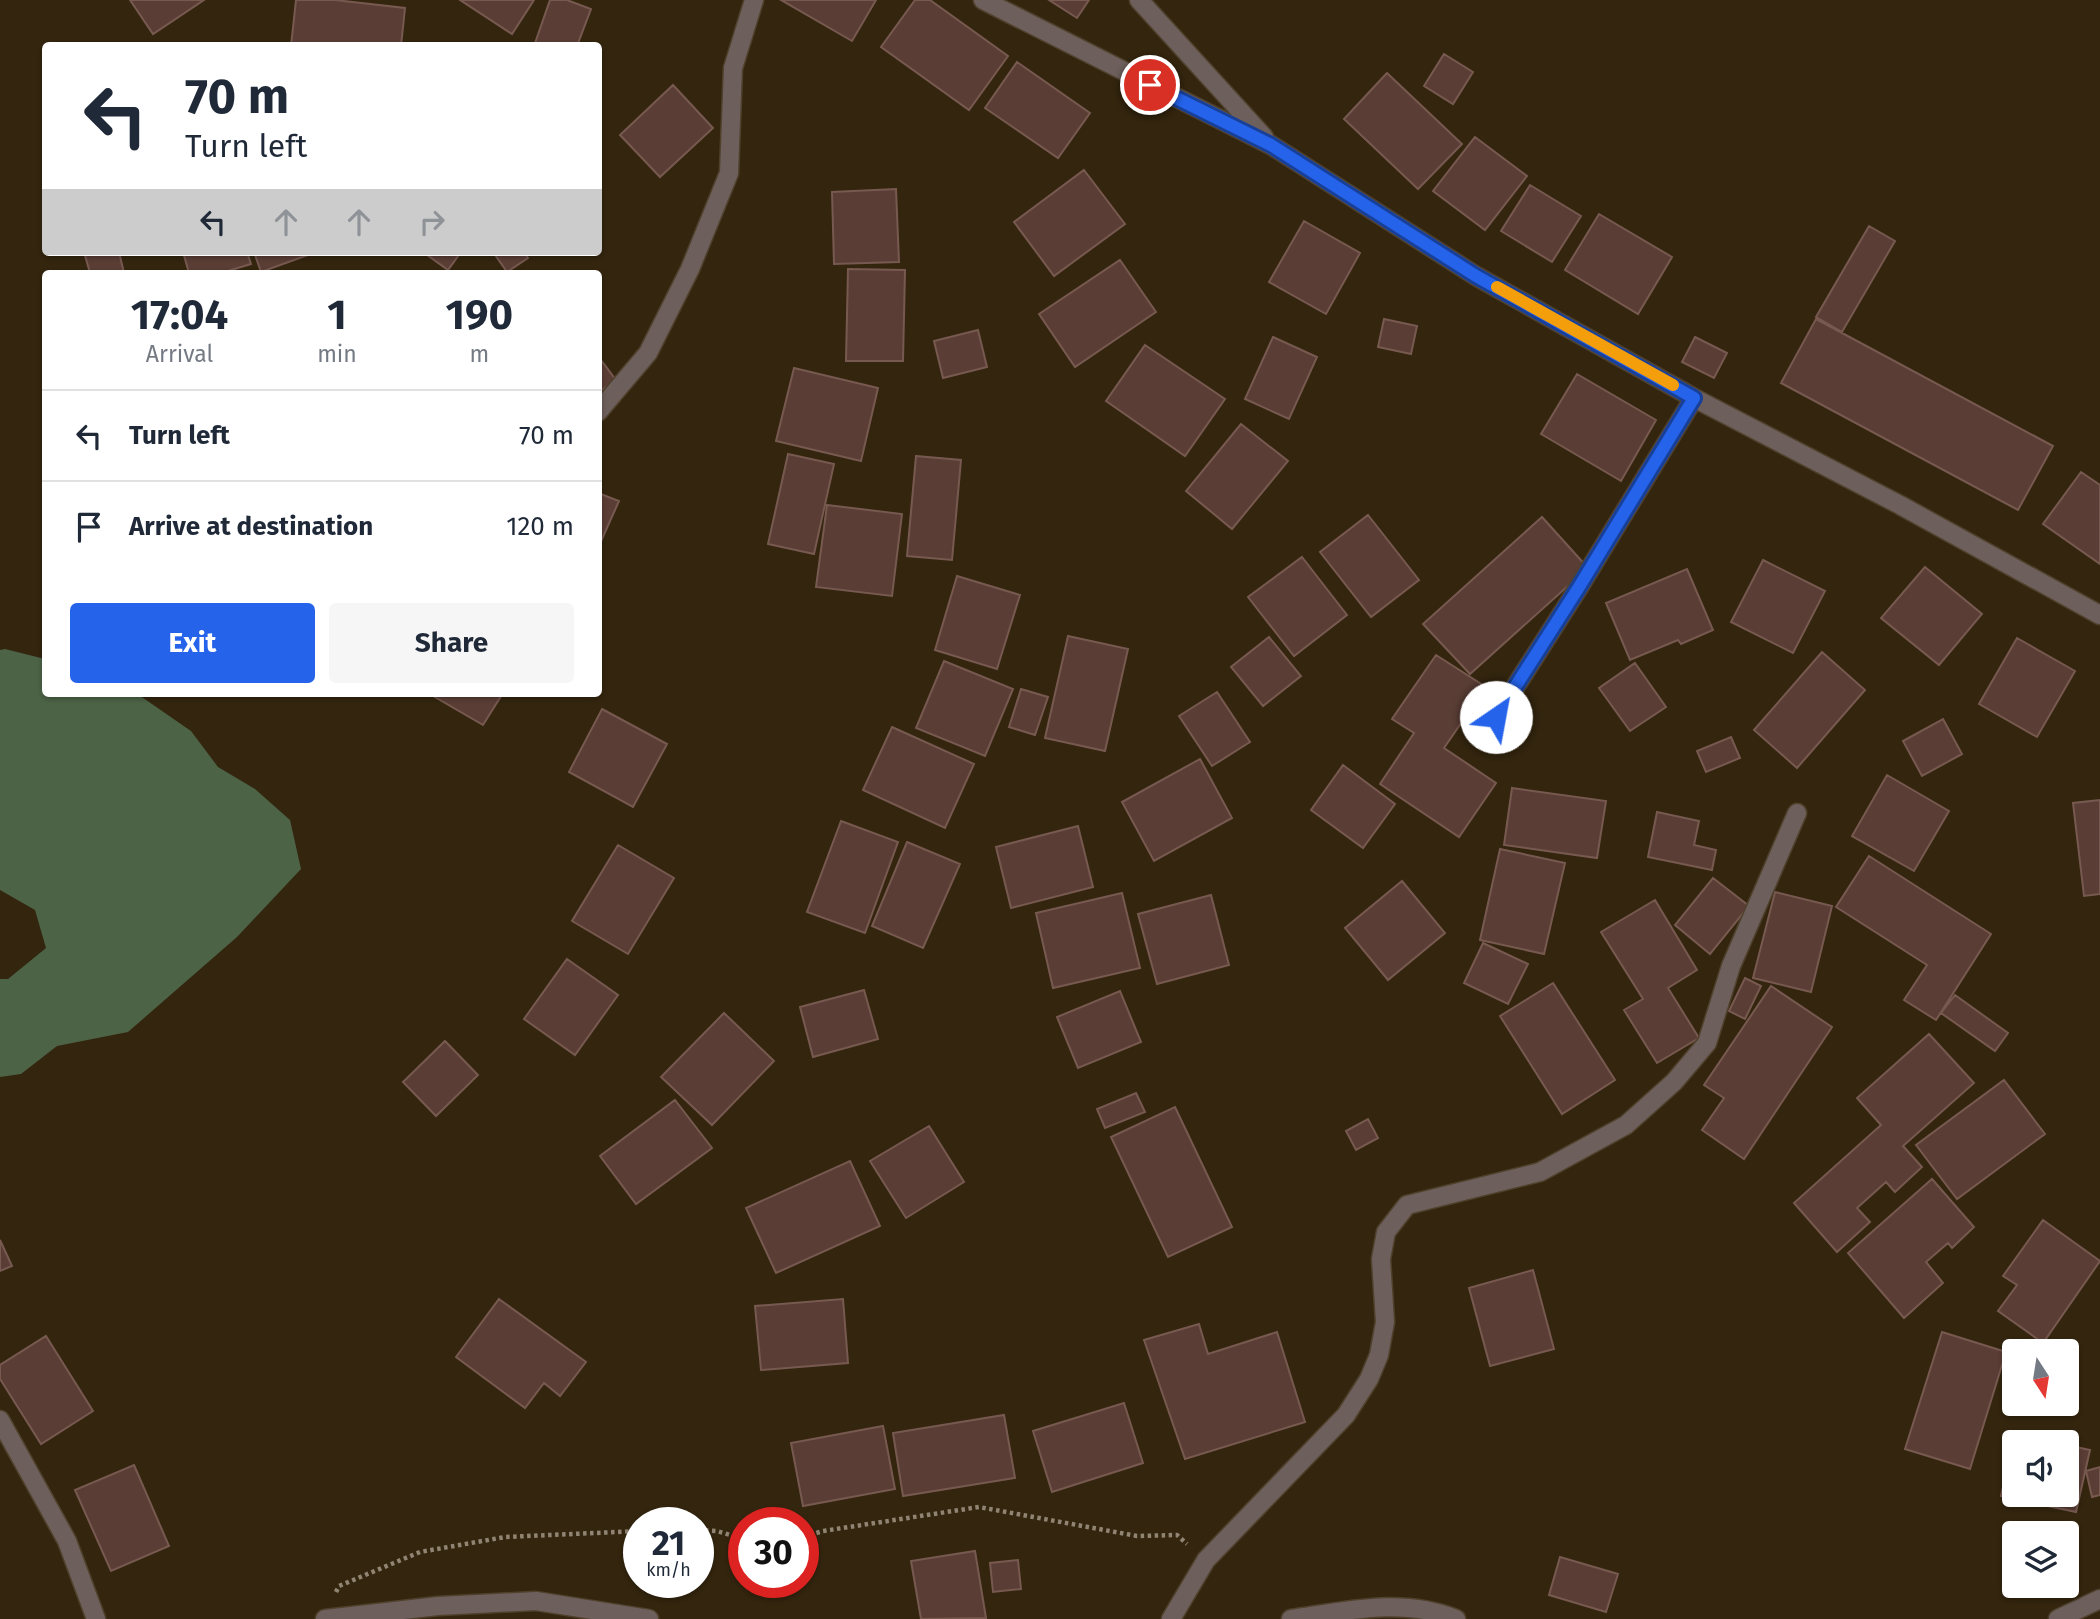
<!DOCTYPE html>
<style>
:root{--surface:#fff;--page:#f6f6f7;--text:#1f2937;--muted:#747a83;--line:#e0e1e3;--accent:#2563eb}
body{margin:0;font-family:"Fira Sans",sans-serif;background:var(--page);color:var(--text);height:100vh;display:flex;flex-direction:column;font-size:26px;white-space:nowrap}
*{box-sizing:border-box;margin:0}
p{font-size:23px;color:var(--muted)}
.icon{flex:none;width:38px;height:38px;fill:none;stroke:currentColor;stroke-width:2;stroke-linecap:round;stroke-linejoin:round}
.map{position:relative;flex:1;overflow:hidden}
.panel{position:absolute;left:42px;top:270px;width:560px;height:427px;display:flex;flex-direction:column;background:var(--surface);border-radius:7px;box-shadow:0 2px 5px #0004}
.panel>*{flex:none}
.hud{position:absolute;left:42px;top:42px;width:560px;height:214px;border-radius:7px;box-shadow:0 2px 5px #0004;background:#fff;color:var(--text);overflow:hidden}
.needle{width:46px;rotate:168deg}
.controls{position:absolute;left:2002px;top:1339px;display:grid;gap:14px}
.controls a{display:grid;place-items:center;width:77px;height:77px;border-radius:7px;background:var(--surface);box-shadow:0 2px 5px #0004;font-size:35px}
.speed{position:absolute;left:623px;top:1507px;display:flex;gap:14px;font-size:35px;font-weight:700;text-align:center}
.speed>*{display:grid;place-content:center;width:91px;height:91px;border-radius:50%;background:var(--surface);box-shadow:0 2px 5px #0004;line-height:1}
.speed small{font-size:18px;font-weight:400}
.speed .limit{border:10px solid #d22;background:#fff;color:#111}
.pin{position:absolute;display:grid;place-items:center;width:60px;height:60px;color:#fff;margin:-30px;border:4px solid #fff;border-radius:50%;box-shadow:0 2px 7px #0007}
.me{position:absolute;width:77px;margin:-38px;rotate:33deg;stroke-linejoin:round;filter:drop-shadow(0 0 5px #0008)}
.turn{display:flex;align-items:center;gap:24px;height:147px;padding:0 28px;font-size:32px}
.turn .icon{width:91px;height:91px;stroke-width:2.5}
.turn b{display:block;font-size:49px;line-height:60px}
.lanes{display:flex;align-items:center;height:66px;padding:0 28px;background:#0003;justify-content:center;gap:35px;direction:ltr}
.lanes .off{opacity:.35}
.eta{display:flex;justify-content:space-evenly;align-items:center;height:119px;text-align:center}
.eta b{font-size:42px;font-weight:700;line-height:49px}
.cta{display:flex;gap:14px;margin-top:auto;padding:14px 28px}
.cta a{flex:1;height:80px;border-radius:7px;background:var(--accent);color:#fff;font-size:28px;font-weight:700;line-height:80px;text-align:center}
.cta a+a{background:var(--page);color:var(--text)}
ul{padding:0;list-style:none}
li{display:flex;align-items:center;gap:21px;height:91px;padding:0 28px;border-top:2px solid var(--line)}
li div{flex:1}
li b{display:block;font-size:26px}
li em{font-style:normal}
.map>svg:first-child{display:block}
</style>
<div class="map">
<svg width="2100" height="1619" viewBox="0 0 2100 1619">
<rect width="100%" height="100%" fill="#33250e"/>
<path fill="#4c6346" d="M5,649L45,659L46,693H136L191,731L218,767L255,789L290,820L301,869L237,937L128,1032L57,1046L21,1074L0,1077V979H8L46,948L35,910L0,890V650Z"/>
<path fill="#5a3e35" stroke="#775950" stroke-width="2" d="M130,0H204L153,34Z
M296,0H335L405,8L401,46H291Z
M460,0H534L512,34Z
M550,0H567L591,9L577,46H534Z
M781,0H876L852,41Z
M915,0H930L1008,56L969,110L881,47Z
M1049,0H1089L1077,18Z
M1444,54L1473,72L1453,104L1424,86Z
M1017,62L1090,113L1058,158L985,108Z
M1387,73L1462,144L1418,189L1344,119Z
M673,85L713,128L660,177L620,135Z
M1475,137L1527,176L1485,230L1433,191Z
M1084,170L1125,224L1054,276L1014,222Z
M1530,185L1581,216L1552,262L1501,231Z
M896,189L899,262L834,264L832,192Z
M1599,214L1672,257L1638,314L1565,270Z
M1304,221L1360,253L1326,314L1269,282Z
M1869,226L1895,241L1842,332L1816,317Z
M84,252H119L124,273H90Z
M183,252H247L251,264L221,273H189Z
M254,252H306L308,255L261,272Z
M423,252H461L448,270Z
M493,252H524L528,258L507,272Z
M1120,260L1156,312L1075,367L1039,314Z
M848,269L905,270L903,361H846Z
M1384,319L1417,326L1411,354L1378,347Z
M1816,319L2053,446L2018,510L1781,383Z
M978,330L987,367L943,378L934,341Z
M1273,337L1317,357L1289,419L1245,399Z
M1695,337L1727,353L1714,378L1682,362Z
M1145,345L1225,399L1185,456L1106,401Z
M598,356L616,380L598,393Z
M794,368L878,388L861,461L776,441Z
M1577,374L1656,420L1621,481L1541,434Z
M1241,424L1288,461L1232,529L1186,491Z
M788,454L834,464L814,554L768,544Z
M916,456L961,460L952,560L907,556Z
M2081,472L2100,485V564L2043,524Z
M598,493L619,501L598,548Z
M827,505L902,514L892,596L816,587Z
M1368,515L1419,580L1371,617L1320,552Z
M1542,517L1588,568L1470,674L1423,624Z
M1302,557L1347,615L1294,656L1248,597Z
M1763,560L1825,591L1793,653L1731,622Z
M1925,567L1982,614L1939,665L1881,618Z
M1687,569L1713,630L1681,644L1678,640L1630,660L1606,603Z
M957,576L1020,595L997,669L935,650Z
M1068,636L1128,649L1105,751L1045,738Z
M1269,637L1301,676L1263,706L1231,667Z
M2017,638L2075,671L2037,737L1979,704Z
M1822,652L1865,690L1797,768L1754,730Z
M1436,655L1486,687L1444,748L1496,783L1459,837L1380,784L1414,733L1392,719Z
M944,661L1013,689L985,756L916,728Z
M1635,663L1666,707L1630,731L1599,688Z
M1021,689L1048,697L1035,735L1009,727Z
M1217,692L1250,742L1212,766L1179,716Z
M428,693H503L483,725Z
M602,709L667,744L633,807L569,772Z
M1943,719L1962,754L1922,776L1903,741Z
M892,727L974,764L945,828L863,790Z
M1731,737L1740,758L1706,772L1697,751Z
M1200,759L1232,818L1154,861L1122,802Z
M1343,765L1395,804L1363,848L1311,810Z
M1887,775L1949,811L1914,871L1852,836Z
M1512,788L1606,801L1597,858L1504,845Z
M2100,800V894L2084,896L2073,803Z
M1657,812L1699,821L1694,845L1716,850L1712,870L1648,857Z
M841,821L898,842L865,933L807,912Z
M1078,826L1093,887L1011,908L996,847Z
M907,842L960,864L923,948L872,926Z
M618,845L674,878L628,954L572,921Z
M1500,849L1565,863L1544,954L1480,940Z
M1869,856L1991,934L1936,1020L1904,1000L1927,965L1836,907Z
M1713,878L1749,906L1710,954L1675,925Z
M1402,881L1445,933L1388,980L1345,928Z
M1775,892L1832,906L1811,992L1753,978Z
M1122,893L1140,968L1053,988L1036,913Z
M1211,895L1229,965L1157,984L1138,914Z
M1655,900L1697,970L1668,988L1699,1038L1657,1063L1624,1010L1643,999L1601,932Z
M1483,943L1528,964L1508,1004L1464,983Z
M567,959L618,995L575,1055L524,1019Z
M1745,978L1761,986L1745,1019L1729,1011Z
M1553,983L1615,1080L1562,1114L1500,1016Z
M1771,986L1832,1027L1744,1159L1702,1130L1724,1098L1704,1085Z
M864,990L878,1039L813,1057L800,1007Z
M1120,991L1141,1042L1078,1068L1057,1017Z
M1955,995L2008,1033L1995,1051L1941,1013Z
M724,1013L774,1061L712,1125L661,1077Z
M1929,1034L1974,1083L1903,1146L1922,1167L1895,1192L1886,1182L1857,1208L1870,1222L1837,1252L1794,1203L1881,1125L1857,1098Z
M445,1041L478,1075L436,1116L403,1082Z
M2004,1080L2045,1134L1957,1199L1916,1145Z
M1136,1093L1145,1112L1105,1128L1097,1109Z
M675,1100L712,1148L636,1204L600,1156Z
M1175,1107L1232,1227L1168,1257L1111,1137Z
M1368,1119L1378,1138L1356,1150L1346,1131Z
M929,1126L964,1182L906,1218L870,1161Z
M850,1161L880,1226L776,1273L746,1208Z
M1932,1179L1974,1227L1952,1248L1948,1243L1926,1262L1943,1283L1904,1318L1848,1253Z
M2043,1220L2100,1261L2043,1343L1998,1311L2017,1285L2003,1276Z
M0,1240L12,1266L0,1271Z
M1533,1270L1554,1349L1490,1366L1469,1288Z
M499,1299L586,1362L560,1396L544,1383L525,1408L456,1357Z
M843,1299L848,1363L761,1370L755,1306Z
M1199,1324L1208,1354L1277,1332L1305,1422L1185,1459L1144,1340Z
M1942,1332L2006,1352L1970,1469L1905,1449Z
M46,1336L93,1411L41,1444L0,1379V1365Z
M1124,1403L1143,1463L1052,1492L1033,1431Z
M1004,1415L1015,1478L903,1496L893,1433Z
M883,1426L895,1489L803,1506L791,1443Z
M2015,1434L2055,1442H2014V1494H2067V1445L2090,1450L2076,1512L2001,1496Z
M134,1465L169,1546L111,1571L75,1490Z
M2100,1467V1495L2092,1497L2086,1471Z
M975,1551L986,1618L921,1619L911,1561Z
M1560,1557L1618,1574L1606,1612L1549,1595Z
M1018,1560L1021,1589L993,1592L990,1563Z"/>
<g fill="none" stroke-linecap="round" stroke-linejoin="round">
<defs>
<path id="minor" d="M983,0L1271,145L1476,276L1694,398L1900,505L2100,615
M1139,0L1264,137
M598,412L648,353L690,269L729,173L733,68L754,0
M1496,717L1579,587L1694,398
M0,1420L67,1541L96,1619
M325,1619L438,1606L536,1601L649,1619
M1171,1619L1206,1560L1346,1415L1369,1379L1379,1355L1385,1322L1381,1259L1386,1232L1407,1205L1540,1172L1626,1125L1674,1082L1707,1043L1731,966L1797,813
M1291,1619C1346,1611 1403,1597 1456,1619
M2058,1619L2100,1599"/>
</defs>
<use href="#minor" stroke="#4f412c" stroke-width="21"/>
<path stroke="#908573" stroke-width="4.5" stroke-dasharray="3.5 3.5" stroke-linecap="butt" d="M698,1530L717,1531L744,1539
M803,1537L823,1531L979,1507L1137,1536L1177,1535L1187,1544
M336,1592L339,1586L420,1552L505,1537L639,1531"/>
<use href="#minor" stroke="#6d5f5b" stroke-width="18"/>
</g>
<g fill="none" stroke-linecap="round" stroke-linejoin="round">
<defs>
<path id="route" d="M1150,85L1271,145L1476,276L1694,398L1579,587L1496,717"/>
</defs>
<use href="#route" stroke="#184099" stroke-width="18"/>
<use href="#route" stroke="#2563eb" stroke-width="12"/>
<path stroke="#f59e0b" stroke-width="12" d="M1497,287L1673,385"/>
</g>
</svg>
<div class="controls">
<a><svg class="needle" viewBox="-14 -14 28 28"><path d="M0-13l5 13h-10z" fill="#e53935"/><path d="M0 13l5-13h-10z" fill="#747a83"/></svg></a>
<a><svg class="icon" aria-label="sound" viewBox="0 0 24 24"><path d="M4 9h4l5-4v14l-5-4H4zM17 9q2 3 0 6"/></svg></a>
<a><svg class="icon" aria-label="layers" viewBox="0 0 24 24"><path d="M12 4l9 5-9 5-9-5zM3 14l9 5 9-5"/></svg></a>
</div>
<div class="speed"><div>21<small>km/h</small></div><div class="limit">30</div></div>
<div class="pin" style="left:1150px;top:85px;background:#d93025"><svg class="icon" aria-label="arrive" viewBox="0 0 24 24"><path d="M6 21V4h12l-3 4 3 4H6"/></svg></div>
<svg class="me" style="left:1496px;top:717px" viewBox="-20 -20 40 40"><circle r="19" fill="#fff"/><path d="M0-13L10 11 0 6-10 11z" fill="#2563eb"/></svg>
<div class="hud">
<div class="turn"><svg class="icon" aria-label="left" viewBox="0 0 24 24"><path d="M17 20v-9H6M10 6l-5 5 5 5"/></svg><div><b>70 m</b>Turn left</div></div>
<div class="lanes"><svg class="icon" aria-label="left" viewBox="0 0 24 24"><path d="M17 20v-9H6M10 6l-5 5 5 5"/></svg><svg class="icon off" aria-label="ahead" viewBox="0 0 24 24"><path d="M12 20V5M6 11l6-6 6 6"/></svg><svg class="icon off" aria-label="ahead" viewBox="0 0 24 24"><path d="M12 20V5M6 11l6-6 6 6"/></svg><svg class="icon off" aria-label="right" viewBox="0 0 24 24"><path d="M7 20v-9h11M14 6l5 5-5 5"/></svg></div>
</div>
<section class="panel">
<div class="eta">
<div><b>17:04</b><p>Arrival</p></div>
<div><b>1</b><p>min</p></div>
<div><b>190</b><p>m</p></div>
</div>
<ul>
<li><svg class="icon" aria-label="left" viewBox="0 0 24 24"><path d="M17 20v-9H6M10 6l-5 5 5 5"/></svg><div><b>Turn left</b></div><em>70 m</em></li>
<li><svg class="icon" aria-label="arrive" viewBox="0 0 24 24"><path d="M6 21V4h12l-3 4 3 4H6"/></svg><div><b>Arrive at destination</b></div><em>120 m</em></li>
</ul>
<div class="cta"><a>Exit</a><a>Share</a></div>
</section>
</div>
